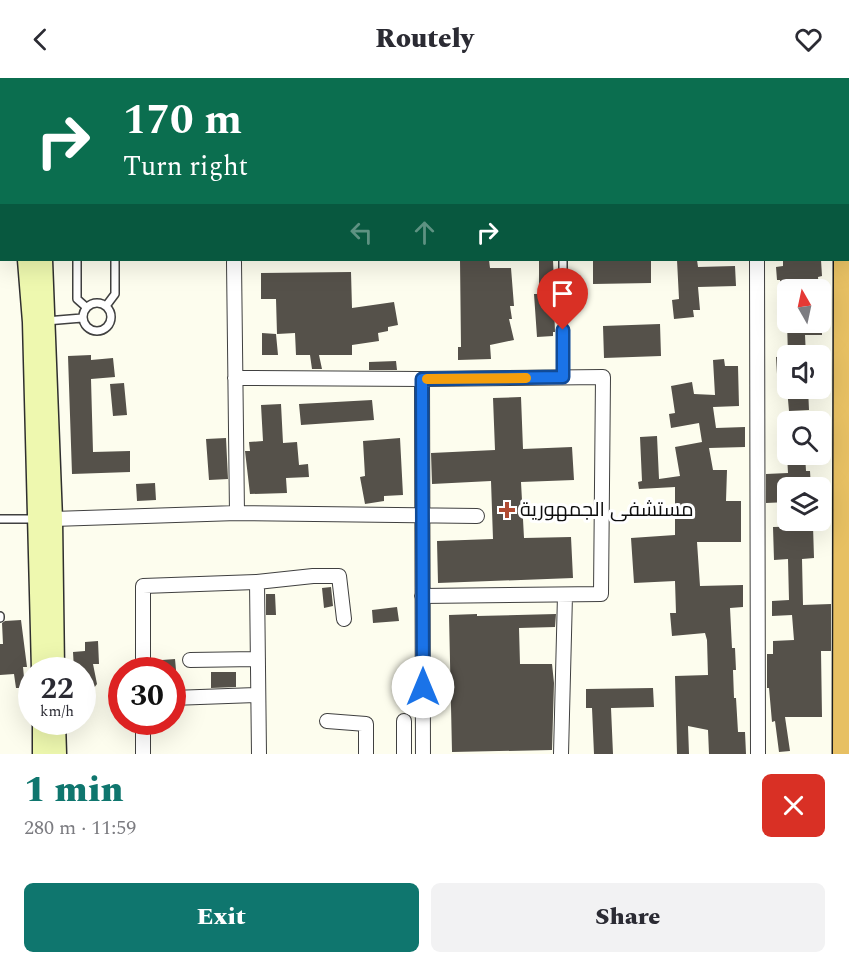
<!DOCTYPE html>
<meta charset="utf-8">
<style>
:root{--surface:#fff;--page:#f2f2f3;--text:#2b2b33;--muted:#7c7c81;--accent:#0f766e}
body{margin:0;font-family:Spectral,Cairo,serif;background:var(--page);color:var(--text);height:100vh;display:flex;flex-direction:column;font-size:22px;white-space:nowrap}
*{box-sizing:border-box;margin:0}
p{font-size:20px;color:var(--muted)}
.icon{flex:none;width:33px;height:33px;fill:none;stroke:currentColor;stroke-width:2;stroke-linecap:round;stroke-linejoin:round}
.map{position:relative;height:676px;overflow:hidden}
.sheet{display:flex;flex-direction:column;background:var(--surface);flex:1}
.sheet>*{flex:none}
.top-card{position:absolute;left:0px;top:0px;width:849px;height:183px;box-shadow:0 6px 24px #0002;background:#0b6e4f;color:#fff;overflow:hidden}
.needle{width:39px;rotate:351deg}
.fabs{position:absolute;left:777px;top:201px;display:grid;gap:12px}
.fabs a{display:grid;place-items:center;width:54px;height:54px;border-radius:9px;background:var(--surface);box-shadow:0 6px 24px #0002;font-size:30px}
.speed{position:absolute;left:18px;top:579px;display:flex;gap:12px;font-size:30px;font-weight:700;text-align:center}
.speed>*{display:grid;place-content:center;width:78px;height:78px;border-radius:50%;background:var(--surface);box-shadow:0 6px 24px #0002;line-height:1}
.speed small{font-size:15px;font-weight:400}
.speed .limit{border:9px solid #d22;background:#fff;color:#111}
.pin{position:absolute;display:grid;place-items:center;width:51px;height:51px;color:#fff;margin:-62px -26px;border-radius:50% 50% 50% 0;rotate:-45deg;box-shadow:0 0 6px #0007}
.pin .icon{rotate:45deg}
.me{position:absolute;width:66px;margin:-33px;rotate:0deg;stroke-linejoin:round;filter:drop-shadow(0 0 4px #0008)}
.turn{display:flex;align-items:center;gap:21px;height:126px;padding:0 24px;font-size:27px}
.turn .icon{width:78px;height:78px;stroke-width:2.5}
.turn b{display:block;font-size:42px;line-height:51px}
.lanes{display:flex;align-items:center;height:57px;padding:0 24px;background:#0003;justify-content:center;gap:30px;direction:ltr}
.lanes .off{opacity:.35}
.round{display:grid;place-items:center;flex:none;width:63px;height:63px;border-radius:9px;background:var(--page)}
.head{display:flex;align-items:center;justify-content:space-between;height:102px;padding:0 24px}
h1{font-size:36px;font-weight:800;line-height:45px;color:var(--accent)}
.cta{display:flex;gap:12px;margin-top:auto;padding:12px 24px}
.cta a{flex:1;height:69px;border-radius:9px;background:var(--accent);color:#fff;font-size:24px;font-weight:800;line-height:69px;text-align:center}
.cta a+a{background:var(--page);color:var(--text)}
header{display:flex;justify-content:space-between;align-items:center;height:78px;padding:0 24px;background:var(--surface);font-size:27px;font-weight:800}
.map>svg:first-child{display:block}
</style>
<header><svg class="icon" aria-label="back" viewBox="0 0 24 24"><path d="M15 5l-7 7 7 7"/></svg>Routely<svg class="icon" aria-label="heart" viewBox="0 0 24 24"><path d="M12 20l-8-8c-3-5 5-10 8-4 3-6 11-1 8 4z"/></svg></header>
<div class="map">
<svg width="849" height="676" viewBox="0 0 849 676">
<rect width="100%" height="100%" fill="#fdfdee"/>
<path fill="#55514a" d="M460,182H489L490,190H511L514,228H510L512,241H509L514,262L490,267L491,281L458,282V269H461Z
M539,182H553L555,226H554L555,254H553V258L537,259L534,216H539Z
M593,182H651V205L593,206Z
M677,182H697L698,189L735,188L736,208L698,209L700,232H693L694,239L674,241L672,222L679,221Z
M783,182H821L822,198L818,199L819,212H781L780,202H777L776,189L783,188Z
M351,194L352,230L394,224L398,247L388,249V253L378,255L379,263L352,267V277H319L322,291H312L310,277H296L295,255L277,256L276,221H261V195Z
M787,244H822V257H805L806,278H788Z
M660,246L661,278L604,280L603,248Z
M262,255L276,256L278,277H262Z
M91,277V282L113,280L115,299L91,301L93,374L130,373V394L72,396L68,278Z
M788,278V295L777,296L776,279Z
M724,281L725,288H738L739,328L713,329L716,350L745,349V369L709,370L713,392H727L726,423H741V464H697L700,508L743,507V529L730,530L732,570H735L736,592H733L734,620H736L738,654H745L746,676H709L708,652L688,648L689,676H677L675,598L708,597L707,562L705,555L672,558L670,535H676L675,503L634,505L631,460L675,457V409L639,411L638,404L642,403L640,359L657,358L659,401L680,398L675,369L702,364L699,345L671,350L669,336L675,335L671,308L692,304L694,316L715,317L713,282Z
M396,283L397,292H369V284Z
M124,305L127,337L113,338L110,306Z
M787,310H808L809,332L789,333Z
M521,319L523,371L572,369L574,402L521,404L524,460L571,459L573,500L438,505L437,463L493,461L491,403L432,406L431,375L495,372L493,320Z
M372,322L374,342L301,347L299,326Z
M281,326L283,365L297,364L299,387L308,386L309,399L286,400L287,415L250,416L245,373H250L249,364L263,363L261,327Z
M226,360L228,401L209,402L206,361Z
M400,360L403,417L384,418V423L365,426L360,399L365,398L363,363Z
M787,376H805L806,393H810L811,410H788V424L766,425V396L788,395Z
M155,405L156,422L137,423L136,406Z
M813,448L814,480L802,481L803,527L831,526V573H821L822,639H785L790,673L779,674L775,643L772,644L769,610H767V576H773V563L794,562L792,537L772,538V523L789,522L788,481L774,482L773,449Z
M331,509L333,528L324,530L322,510Z
M266,516H275L276,537H266Z
M397,529L399,543L373,545L372,532Z
M477,536V538L556,536L555,549L519,550L520,586H552L554,605L552,672L452,674L449,537Z
M21,542L27,589H23L25,610H16L14,596L0,597V566H3L2,545L5,543Z
M98,563L99,586H93L97,606L91,614L82,618V592H74L73,574L85,573V564Z
M175,581L176,592H163L162,582Z
M211,594H236V609L211,610Z
M653,610L654,629L611,630L613,676H594L592,630H586V611Z"/>
<g fill="none" stroke-linecap="round" stroke-linejoin="round">
<defs>
<path id="lane" d="M0,172L2,173
M77,182V221L86,229
M563,182V299
M83 239a14 14 0 1 1 28 0a14 14 0 1 1-28 0Z
M106,228L115,216V182
M46,243L82,240
M0,441H35
M0,538V540"/>
<path id="street" d="M589,0V2
M38,2V0
M757,182L758,676
M234,184L237,435
M235,300L422,301L603,299L601,516L422,518
M422,301L423,676
M53,441L237,435L477,438
M257,504L259,676
M190,582L258,581
M143,592V508L257,504L313,498H339L344,541
M172,620L258,617
M327,643L366,646V676
M404,643V676
M143,676V644
M561,676L565,517"/>
<path id="secondary" d="M27,182L32,244L41,592
M43,182L53,441L55,592
M42,644V676
M56,644L57,676"/>
<path id="primary" d="M848,54L849,53
M2,79V96
M0,111H2
M0,136L2,137"/>
<path id="highway" d="M847,2V0
M845,676L846,182"/>
</defs>
<use href="#lane" stroke="#404040" stroke-width="10"/>
<use href="#street" stroke="#404040" stroke-width="16"/>
<use href="#secondary" stroke="#2f2f2f" stroke-width="21"/>
<use href="#primary" stroke="#1e1e1e" stroke-width="24"/>
<use href="#highway" stroke="#1e1e1e" stroke-width="27"/>
<use href="#lane" stroke="#fff" stroke-width="7"/>
<use href="#street" stroke="#fff" stroke-width="14"/>
<use href="#secondary" stroke="#eef8af" stroke-width="18"/>
<use href="#primary" stroke="#ecec70" stroke-width="21"/>
<use href="#highway" stroke="#e7c063" stroke-width="24"/>
</g>
<g fill="none" stroke-linecap="round" stroke-linejoin="round">
<defs>
<path id="route" d="M423,609L422,301L563,299V252"/>
</defs>
<use href="#route" stroke="#114b97" stroke-width="15"/>
<use href="#route" stroke="#1a73e8" stroke-width="10"/>
<path stroke="#f59e0b" stroke-width="10" d="M427,301L526,300"/>
</g>
<path fill="#b04b32" stroke="#fff" stroke-width="2" d="M504 423h6v6h6v6h-6v6h-6v-6h-6v-6h6z"/>
<g text-anchor="middle" dominant-baseline="central" stroke-width="6" stroke-linejoin="round" paint-order="stroke">
<g font-size="20" fill="#0d0d0d" stroke="#fff" text-anchor="start">
<text x="520" y="432">مستشفى الجمهورية</text>
</g>
</g>
</svg>
<div class="fabs">
<a><svg class="needle" viewBox="-14 -14 28 28"><path d="M0-13l5 13h-10z" fill="#e53935"/><path d="M0 13l5-13h-10z" fill="#7c7c81"/></svg></a>
<a><svg class="icon" aria-label="sound" viewBox="0 0 24 24"><path d="M4 9h4l5-4v14l-5-4H4zM17 9q2 3 0 6"/></svg></a>
<a><svg class="icon" aria-label="search" viewBox="0 0 24 24"><circle cx="10" cy="10" r="6"/><path d="M15 15l6 6"/></svg></a>
<a><svg class="icon" aria-label="layers" viewBox="0 0 24 24"><path d="M12 4l9 5-9 5-9-5zM3 14l9 5 9-5"/></svg></a>
</div>
<div class="speed"><div>22<small>km/h</small></div><div class="limit">30</div></div>
<div class="pin" style="left:563px;top:252px;background:#d93025"><svg class="icon" aria-label="arrive" viewBox="0 0 24 24"><path d="M6 21V4h12l-3 4 3 4H6"/></svg></div>
<svg class="me" style="left:423px;top:609px" viewBox="-20 -20 40 40"><circle r="19" fill="#fff"/><path d="M0-13L10 11 0 6-10 11z" fill="#1a73e8"/></svg>
<div class="top-card">
<div class="turn"><svg class="icon" aria-label="right" viewBox="0 0 24 24"><path d="M7 20v-9h11M14 6l5 5-5 5"/></svg><div><b>170 m</b>Turn right</div></div>
<div class="lanes"><svg class="icon off" aria-label="left" viewBox="0 0 24 24"><path d="M17 20v-9H6M10 6l-5 5 5 5"/></svg><svg class="icon off" aria-label="ahead" viewBox="0 0 24 24"><path d="M12 20V5M6 11l6-6 6 6"/></svg><svg class="icon" aria-label="right" viewBox="0 0 24 24"><path d="M7 20v-9h11M14 6l5 5-5 5"/></svg></div>
</div>
</div>
<section class="sheet">
<div class="head"><div><h1>1 min</h1><p>280 m · 11:59</p></div><a class="round" style="background:#d93025;color:#fff"><svg class="icon" aria-label="close" viewBox="0 0 24 24"><path d="M6 6l12 12M18 6L6 18"/></svg></a></div>
<div class="cta"><a>Exit</a><a>Share</a></div>
</section>
